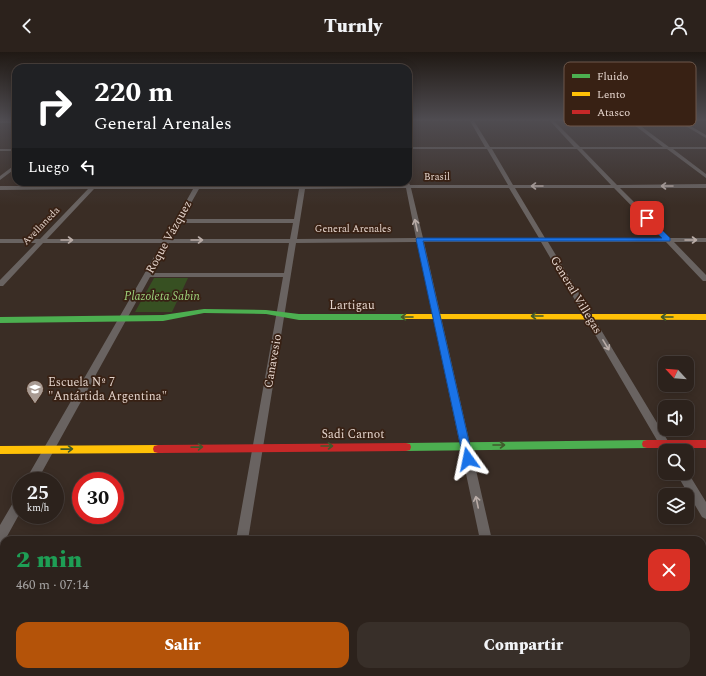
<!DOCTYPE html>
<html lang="es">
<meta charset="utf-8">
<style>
:root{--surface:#2c221c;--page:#382f29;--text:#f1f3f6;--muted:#a6a4a3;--line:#483f3b;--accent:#b45309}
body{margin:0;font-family:Spectral,serif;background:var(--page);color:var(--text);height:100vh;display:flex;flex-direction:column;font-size:15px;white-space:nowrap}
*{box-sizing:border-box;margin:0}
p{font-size:13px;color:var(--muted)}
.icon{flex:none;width:22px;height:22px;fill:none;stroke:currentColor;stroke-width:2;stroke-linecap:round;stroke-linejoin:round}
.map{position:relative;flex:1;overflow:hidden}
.drawer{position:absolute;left:0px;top:484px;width:706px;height:140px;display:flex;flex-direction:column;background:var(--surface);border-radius:12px 12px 0 0;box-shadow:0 2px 10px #0003,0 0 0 1px var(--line)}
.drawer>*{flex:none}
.guide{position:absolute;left:12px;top:12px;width:400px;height:122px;border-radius:12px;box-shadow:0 2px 10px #0003,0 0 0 1px var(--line);background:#202124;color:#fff;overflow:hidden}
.needle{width:26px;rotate:296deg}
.controls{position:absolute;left:658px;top:304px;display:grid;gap:8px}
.controls a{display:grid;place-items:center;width:36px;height:36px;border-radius:8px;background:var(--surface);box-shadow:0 2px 10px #0003,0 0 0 1px var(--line);font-size:20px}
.speed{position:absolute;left:12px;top:420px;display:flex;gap:8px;font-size:20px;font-weight:700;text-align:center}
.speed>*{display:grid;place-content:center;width:52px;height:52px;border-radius:50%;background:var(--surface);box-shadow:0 2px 10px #0003,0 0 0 1px var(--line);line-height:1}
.speed small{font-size:10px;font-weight:400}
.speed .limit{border:6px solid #d22;background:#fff;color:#111}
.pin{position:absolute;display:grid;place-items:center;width:34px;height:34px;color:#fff;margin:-17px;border-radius:8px;box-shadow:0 2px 6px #0006}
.me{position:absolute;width:44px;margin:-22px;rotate:348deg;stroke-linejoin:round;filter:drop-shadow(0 0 3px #0008)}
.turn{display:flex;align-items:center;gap:14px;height:84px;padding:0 16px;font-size:18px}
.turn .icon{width:52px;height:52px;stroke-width:2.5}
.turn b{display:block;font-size:28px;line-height:34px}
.then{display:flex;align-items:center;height:38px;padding:0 16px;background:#0003;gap:8px;font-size:15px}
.round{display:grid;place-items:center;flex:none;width:42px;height:42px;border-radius:12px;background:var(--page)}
.overview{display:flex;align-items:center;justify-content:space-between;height:68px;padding:0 16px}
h1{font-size:24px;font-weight:800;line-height:30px;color:#1e9e55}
.action{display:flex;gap:8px;margin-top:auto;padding:8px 16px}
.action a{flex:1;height:46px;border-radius:12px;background:var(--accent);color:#fff;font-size:16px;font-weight:800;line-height:46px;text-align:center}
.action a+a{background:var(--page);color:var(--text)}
header{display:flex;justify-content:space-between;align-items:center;height:52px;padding:0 16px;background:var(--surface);font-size:18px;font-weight:800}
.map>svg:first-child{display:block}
</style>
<header><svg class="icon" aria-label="back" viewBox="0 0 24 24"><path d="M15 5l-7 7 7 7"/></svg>Turnly<svg class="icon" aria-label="person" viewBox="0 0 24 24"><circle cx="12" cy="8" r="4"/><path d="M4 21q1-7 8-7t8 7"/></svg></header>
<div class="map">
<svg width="706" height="624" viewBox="0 0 706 624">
<rect width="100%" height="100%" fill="#3a2d25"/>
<path fill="#375022" d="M154,226H188L172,260H135Z"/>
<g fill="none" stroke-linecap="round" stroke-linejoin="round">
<path fill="#696361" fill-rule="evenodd" d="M408,67H706V69H682L706,83V86L677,69H634L669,95H706V97H673L706,122V126L667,97H582L617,133L706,132V136H620L670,186H706V190H674L706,223V229H703L666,190H548L674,399H665V402L541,190H424L492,488H480L417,190L296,191L248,488H236L283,225H150L37,429H25L162,191H43L3,234H0V228L36,191H0V187H40L88,137L0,138V134H91L94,132L97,134H195L197,130H203L201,134H300V130H306L305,134L405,133L404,130H408V129L410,133H508L487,97H408V95H485L470,69H408ZM474,69H550L574,95H490ZM554,69H629L663,95H580ZM492,97H577L611,133H513ZM406,136L416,186L297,187L305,137ZM411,136H509L539,186H423ZM515,136H614L663,186H545ZM94,137H193L165,187H47ZM199,137H299L294,167H182ZM180,171H293L290,187H171ZM169,191H289L284,221H152Z
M0,69H16V71H0Z
M0,97H16V99H0Z
M16,112V116L0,128V124Z
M687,419L706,450V467L702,465L676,421H687Z
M21,443V459L5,488L0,491V473L17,444Z
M211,620H227L226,624H210Z
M507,620H523V624H507Z"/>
<path fill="#4caf50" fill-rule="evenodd" d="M204,257L266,258L299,262H405L409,265L405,268H299L266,262L204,261L163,269L0,271V265L163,263Z
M647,388L651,389L652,392L651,395L647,396L406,399L402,398L401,395L402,392L406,391Z"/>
<path fill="#ffc107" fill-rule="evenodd" d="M405,262H706V268L402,267L401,265L402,263Z
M158,393L162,394L163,397L162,400L158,401L0,402V394Z"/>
<path fill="#c62828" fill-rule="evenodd" d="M647,388H706V396H647L643,395L642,392L643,389Z
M406,391L410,392L411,395L410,398L406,399L158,401L154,400L153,397L154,394L158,393Z"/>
</g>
<defs><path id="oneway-shaft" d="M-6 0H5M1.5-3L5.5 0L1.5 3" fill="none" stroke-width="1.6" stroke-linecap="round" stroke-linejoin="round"/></defs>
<g stroke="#b9aca7">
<use href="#oneway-shaft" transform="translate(537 134) rotate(180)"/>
<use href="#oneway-shaft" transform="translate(667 134) rotate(180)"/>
<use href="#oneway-shaft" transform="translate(416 173) rotate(-102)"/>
<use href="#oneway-shaft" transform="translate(67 188)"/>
<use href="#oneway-shaft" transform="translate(197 188)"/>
<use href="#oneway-shaft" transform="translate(691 188)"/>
<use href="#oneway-shaft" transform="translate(606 293) rotate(59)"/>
<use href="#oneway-shaft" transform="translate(477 450) rotate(-102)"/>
</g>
<g stroke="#405a2c">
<use href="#oneway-shaft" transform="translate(537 264) rotate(180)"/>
<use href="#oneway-shaft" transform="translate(407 265) rotate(180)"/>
<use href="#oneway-shaft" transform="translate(667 265) rotate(-180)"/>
<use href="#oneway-shaft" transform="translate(499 393)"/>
<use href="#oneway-shaft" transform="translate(327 394)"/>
<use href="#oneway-shaft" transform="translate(197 395) rotate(-1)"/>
<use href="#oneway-shaft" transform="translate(67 397) rotate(-1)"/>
</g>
<linearGradient id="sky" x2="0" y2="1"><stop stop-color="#201914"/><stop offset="0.44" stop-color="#4f4c51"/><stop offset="1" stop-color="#4f4c51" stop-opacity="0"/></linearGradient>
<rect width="706" height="154" fill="url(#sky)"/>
<path fill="#1a73e8" stroke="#114b97" d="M644,165H649L670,186V189H423L473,407L472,410L468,412L464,410L416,187L417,186H662L644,168Z"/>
<defs>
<symbol id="school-pin" viewBox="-11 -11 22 30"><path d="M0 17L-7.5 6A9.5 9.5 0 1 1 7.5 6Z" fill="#a89a92" stroke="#382114"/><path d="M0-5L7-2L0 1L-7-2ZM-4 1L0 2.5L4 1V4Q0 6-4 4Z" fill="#fff"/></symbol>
</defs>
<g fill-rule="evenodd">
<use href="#school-pin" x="25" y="327" width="20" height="27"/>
</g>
<g text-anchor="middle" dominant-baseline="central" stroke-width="3.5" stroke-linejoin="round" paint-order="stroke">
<g font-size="10" fill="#e4d4cc" stroke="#382114">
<text x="437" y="125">Brasil</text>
<text transform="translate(41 174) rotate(-46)">Avellaneda</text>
<text x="353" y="177">General Arenales</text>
</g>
<g font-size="12" fill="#e4d4cc" stroke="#382114">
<text transform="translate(169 185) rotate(-61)">Roque Vázquez</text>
<text transform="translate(576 243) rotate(59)">General Villegas</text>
<text x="352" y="253">Lartigau</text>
<text transform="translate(273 309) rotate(-80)">Canavesio</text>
<text x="353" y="382">Sadi Carnot</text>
</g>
<g font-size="12" font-style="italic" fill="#9ed37d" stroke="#382114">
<text x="162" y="244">Plazoleta Sabin</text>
</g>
<g font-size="12" fill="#e4d4cc" stroke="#382114" text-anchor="start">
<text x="48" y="330">Escuela Nº 7<tspan x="48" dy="14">"Antártida Argentina"</tspan></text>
</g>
</g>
<rect x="564" y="10" width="132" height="64" rx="6" fill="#382114" stroke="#6c574b" stroke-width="1"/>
<rect x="572" y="22" width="18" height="4" fill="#4caf50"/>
<rect x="572" y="40" width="18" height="4" fill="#ffc107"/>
<rect x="572" y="58" width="18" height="4" fill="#c62828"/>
<g font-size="11" fill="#e4d4cc">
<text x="597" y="28">Fluido</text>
<text x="597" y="46">Lento</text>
<text x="597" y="64">Atasco</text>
</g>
</svg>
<div class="controls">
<a><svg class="needle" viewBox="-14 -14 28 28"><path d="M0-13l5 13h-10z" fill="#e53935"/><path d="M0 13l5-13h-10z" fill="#a6a4a3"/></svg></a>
<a><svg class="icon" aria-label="sound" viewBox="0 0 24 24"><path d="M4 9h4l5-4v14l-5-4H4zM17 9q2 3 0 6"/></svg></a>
<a><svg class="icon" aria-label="search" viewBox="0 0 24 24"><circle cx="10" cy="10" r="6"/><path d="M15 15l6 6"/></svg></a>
<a><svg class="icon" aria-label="layers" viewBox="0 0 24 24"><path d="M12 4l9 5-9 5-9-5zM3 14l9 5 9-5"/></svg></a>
</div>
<div class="speed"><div>25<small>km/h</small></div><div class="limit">30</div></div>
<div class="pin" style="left:647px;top:166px;background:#d93025"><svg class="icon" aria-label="arrive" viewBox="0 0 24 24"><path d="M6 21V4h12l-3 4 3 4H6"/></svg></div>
<svg class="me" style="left:468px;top:407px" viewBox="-20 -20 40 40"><path d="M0-17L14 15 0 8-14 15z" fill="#1a73e8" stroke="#fff" stroke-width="4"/></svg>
<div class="guide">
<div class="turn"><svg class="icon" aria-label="right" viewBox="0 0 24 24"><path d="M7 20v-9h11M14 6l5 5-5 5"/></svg><div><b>220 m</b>General Arenales</div></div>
<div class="then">Luego<svg class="icon" aria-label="left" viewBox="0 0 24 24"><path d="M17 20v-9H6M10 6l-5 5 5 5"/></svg></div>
</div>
<section class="drawer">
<div class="overview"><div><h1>2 min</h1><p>460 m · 07:14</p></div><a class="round" style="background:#d93025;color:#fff"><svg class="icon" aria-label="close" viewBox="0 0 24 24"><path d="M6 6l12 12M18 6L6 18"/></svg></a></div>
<div class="action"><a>Salir</a><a>Compartir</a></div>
</section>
</div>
